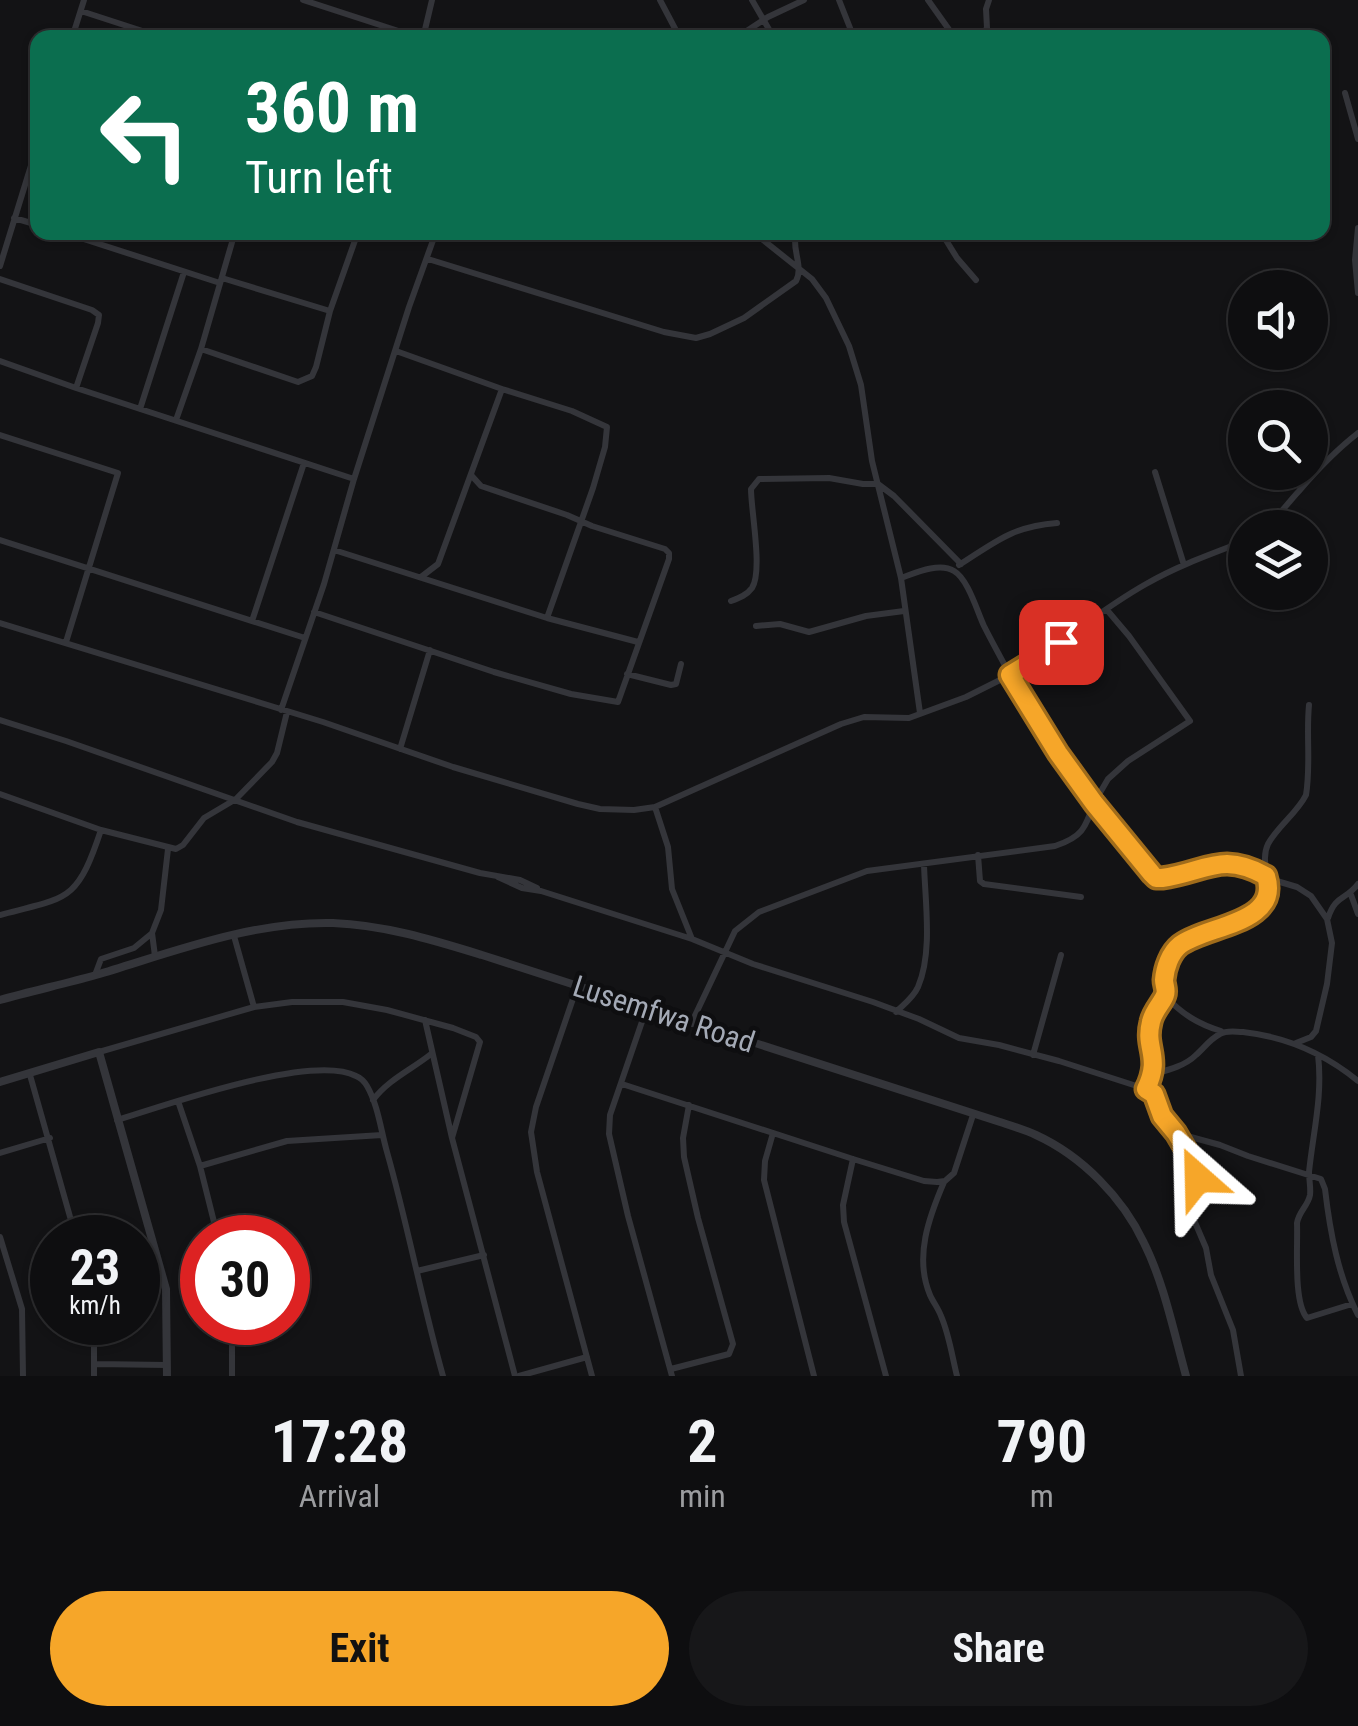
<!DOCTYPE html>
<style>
:root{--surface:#0e0e10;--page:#171719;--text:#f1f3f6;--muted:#9b9c9f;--line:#2e2e30;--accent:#f6a629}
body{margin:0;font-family:"Roboto Condensed",sans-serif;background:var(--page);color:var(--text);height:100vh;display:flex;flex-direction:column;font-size:38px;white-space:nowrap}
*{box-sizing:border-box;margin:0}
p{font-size:32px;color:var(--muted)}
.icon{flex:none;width:55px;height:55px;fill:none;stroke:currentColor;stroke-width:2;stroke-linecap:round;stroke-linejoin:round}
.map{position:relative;height:1376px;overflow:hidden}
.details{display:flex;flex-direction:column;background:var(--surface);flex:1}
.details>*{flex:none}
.top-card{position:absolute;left:30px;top:30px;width:1300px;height:210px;border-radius:20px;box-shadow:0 2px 8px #0004,0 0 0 2px var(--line);background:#0b6e4f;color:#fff;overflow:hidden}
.controls{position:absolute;left:1228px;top:270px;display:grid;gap:20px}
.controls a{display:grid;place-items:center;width:100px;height:100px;border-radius:50%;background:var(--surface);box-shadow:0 2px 8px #0004,0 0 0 2px var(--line);font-size:50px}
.speed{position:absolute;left:30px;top:1215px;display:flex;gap:20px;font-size:50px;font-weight:700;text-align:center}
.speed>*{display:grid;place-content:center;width:130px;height:130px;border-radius:50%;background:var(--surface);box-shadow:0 2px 8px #0004,0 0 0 2px var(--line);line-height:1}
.speed small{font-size:25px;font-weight:400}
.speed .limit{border:15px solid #d22;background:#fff;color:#111}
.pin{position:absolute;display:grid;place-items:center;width:85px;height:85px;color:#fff;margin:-42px;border-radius:20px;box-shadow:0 5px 15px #0006}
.me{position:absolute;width:110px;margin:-55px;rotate:335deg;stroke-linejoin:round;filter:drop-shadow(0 0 8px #0008)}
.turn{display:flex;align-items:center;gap:35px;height:210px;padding:0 50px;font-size:45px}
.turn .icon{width:130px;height:130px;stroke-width:2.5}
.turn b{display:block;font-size:70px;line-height:85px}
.eta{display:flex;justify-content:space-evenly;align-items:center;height:170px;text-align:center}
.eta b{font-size:60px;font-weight:700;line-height:70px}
.button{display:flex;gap:20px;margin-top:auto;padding:20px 50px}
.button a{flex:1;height:115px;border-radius:60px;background:var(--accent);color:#111;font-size:40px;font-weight:700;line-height:115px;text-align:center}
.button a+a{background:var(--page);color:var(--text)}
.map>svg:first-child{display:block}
</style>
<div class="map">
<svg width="1358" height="1376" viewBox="0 0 1358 1376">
<rect width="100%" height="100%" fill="#131315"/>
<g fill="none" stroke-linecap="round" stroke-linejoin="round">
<path stroke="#34353a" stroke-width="6" d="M303,0L420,38
M660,0L680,38
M752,0L774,38
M839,0L854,38
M928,0L955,38
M81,11L164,38
M72,38L84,0
M423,38L432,0
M736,38L768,17L804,0
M899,38L900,37
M980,38L987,28L986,9L989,0
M1345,93L1358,139
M14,218L38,225
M1358,228L1355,260L1358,293
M62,232L220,283
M335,232L355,238
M753,232L812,279L826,298L849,346L861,385L872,461L901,578L920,713
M941,232L957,258L976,280
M760,237L788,232
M428,259L664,332L696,338L710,334L744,318L796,281C804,266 791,249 796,232
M0,266L38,143
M222,278L330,311
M0,279L92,310L99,315L98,323L76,388
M201,349L298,382L312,376L316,367L330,311L358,232
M396,351L502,389L572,411L607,427L605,447L593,488L547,618
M0,361L76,388L354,479
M140,409L184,272
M176,420L201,349L235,232
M0,435L118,473L66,642
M1155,472L1184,565
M1265,528C1278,517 1287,504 1299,491C1317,470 1336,450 1358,433
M0,540L305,638
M334,550L547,618L638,642
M959,565C997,541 1011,527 1057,523
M421,577L438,564L502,389
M901,578C915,573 939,562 954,571C968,579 977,611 984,626C992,642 1001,658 1010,675C1057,647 1098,611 1146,584C1177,566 1211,554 1245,541
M731,601C739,598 747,595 752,588C763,571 751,511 751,489L759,479L829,478L863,484H878L894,496L961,564
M1107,610L1129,636L1190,721L1128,761L1108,779L1094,803L1157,878L1171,877L1214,863L1232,864L1248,866L1270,879L1297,887L1311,896L1327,919L1332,943L1327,984L1316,1031L1311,1037L1296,1043
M314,612L494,672L571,694L618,702L669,559V553L665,549L592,526L567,515L481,486L471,475
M252,621L304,463
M0,623L323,722L453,767L578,804L600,809L634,810L655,807L841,724L864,717L909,718L966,697L1010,675L1057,753L1094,803C1085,829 1082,837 1055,846L867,871L759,912L735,931L691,1024
M756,626L780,624L809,632L866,616L904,611
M627,674L671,685L676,684L681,664
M281,710L324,584L354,479L409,307L436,232
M0,720L66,741L297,822L480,873L520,880L537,888
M400,749L430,650
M0,794L101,830L176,849L183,845L204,818L236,799L272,762L277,753L287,712
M655,807L668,847L672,889L692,939
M978,855L980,881L984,884L1081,897
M498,877L522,888L541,891L692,939L753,964L873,1002L919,1019L959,1038L999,1045L1059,1061L1146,1089L1153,1074C1168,1070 1185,1066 1196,1055C1204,1048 1210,1039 1220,1034C1227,1030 1235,1032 1243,1032C1287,1037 1324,1053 1358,1081
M1350,892L1358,914
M0,915C69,897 77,902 101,830
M1328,918C1336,894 1345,901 1358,884
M234,936L254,1007
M155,956L152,933L161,910L168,849
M95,975L101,959L134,948L151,934
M577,987L536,1107L531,1132L537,1172L592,1376
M646,1010L610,1115L609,1134L628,1216L672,1376
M896,1012C904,1004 913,998 918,987C933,952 925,901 924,864
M425,1020L452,1138L515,1376
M1221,1031C1198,1024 1182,1014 1165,996C1162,940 1193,939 1237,921C1247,916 1256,913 1263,904C1277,885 1258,865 1268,844C1278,826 1297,813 1306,795C1311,765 1306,735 1309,705
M99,1052L254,1007L292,1002H343L387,1010L453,1028L476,1037L480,1042L452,1138
M1033,1055L1061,955
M1318,1055C1323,1095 1313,1133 1309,1172C1309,1180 1311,1188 1310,1195C1308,1206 1299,1211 1297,1223C1298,1246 1293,1302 1307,1318L1352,1304
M1153,1074C1155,1042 1140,1023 1165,996
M30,1075L76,1238
M622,1084L853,1159L924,1181L937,1182L945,1181L954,1173L973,1115
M1146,1089L1154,1094L1162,1116L1176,1133L1220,1145L1248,1156L1321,1179L1325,1189C1330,1232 1338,1276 1358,1315
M373,1100C389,1079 411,1070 431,1054
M178,1101L200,1166L218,1238
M117,1120C166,1105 312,1053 356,1076C361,1078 364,1081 367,1086C378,1105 381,1131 387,1152C408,1226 422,1302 443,1376
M773,1133L765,1161L764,1180L814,1376
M1177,1134L1196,1170L1197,1178L1192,1205L1194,1220L1206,1248L1211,1275L1233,1330L1241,1376
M0,1153L50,1138
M853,1159L843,1205L844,1222L886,1376
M200,1166L287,1141L382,1135
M944,1182C929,1217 914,1257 930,1295C933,1302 938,1308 941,1316C949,1334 952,1356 957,1376
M0,1237L22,1309L23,1376
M417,1271L484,1255
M94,1322V1376
M95,1364L167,1365
M671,1369L729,1354L733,1344L698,1218L684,1157L683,1138L689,1105
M232,1376V1322
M519,1376L587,1357"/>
<path stroke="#34353a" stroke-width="8" d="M0,1000C32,991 64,984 96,975C173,952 252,921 333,923C385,925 433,940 482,955L1000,1122C1012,1126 1025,1130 1036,1135C1082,1156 1123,1198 1144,1243C1164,1283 1174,1333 1186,1376
M0,1082L99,1052L166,1289L167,1376"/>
</g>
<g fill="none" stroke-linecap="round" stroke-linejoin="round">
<defs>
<path id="route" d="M1061,642L1044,654L1010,675L1058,753L1094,803L1152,874L1156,878H1162C1206,872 1221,851 1266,876C1281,924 1207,925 1180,945C1170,953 1165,968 1164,980C1164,985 1167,990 1165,995C1163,1002 1153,1011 1151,1022C1144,1049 1162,1056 1146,1089L1154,1094L1162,1116L1176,1133L1193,1162L1198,1178"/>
</defs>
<use href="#route" stroke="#a06c1b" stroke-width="25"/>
<use href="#route" stroke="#f6a629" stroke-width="18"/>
</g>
<g text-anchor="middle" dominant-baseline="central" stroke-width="9" stroke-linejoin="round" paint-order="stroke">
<g font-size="30" fill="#a4aab6" stroke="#0e0e10">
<text transform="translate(664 1014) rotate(18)">Lusemfwa Road</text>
</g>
</g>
</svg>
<div class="controls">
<a><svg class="icon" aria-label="sound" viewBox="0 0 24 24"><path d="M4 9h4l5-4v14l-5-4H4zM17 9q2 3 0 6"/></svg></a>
<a><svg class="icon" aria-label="search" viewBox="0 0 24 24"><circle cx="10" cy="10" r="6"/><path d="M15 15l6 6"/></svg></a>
<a><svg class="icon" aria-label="layers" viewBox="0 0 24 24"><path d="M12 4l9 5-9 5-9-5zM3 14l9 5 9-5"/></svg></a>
</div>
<div class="speed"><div>23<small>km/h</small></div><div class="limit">30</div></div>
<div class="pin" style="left:1061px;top:642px;background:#d93025"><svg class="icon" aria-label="arrive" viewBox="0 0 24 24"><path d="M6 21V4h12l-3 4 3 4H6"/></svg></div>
<svg class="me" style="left:1198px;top:1178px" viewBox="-20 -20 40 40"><path d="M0-17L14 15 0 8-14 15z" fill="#f6a629" stroke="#fff" stroke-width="4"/></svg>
<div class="top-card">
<div class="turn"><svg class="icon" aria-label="left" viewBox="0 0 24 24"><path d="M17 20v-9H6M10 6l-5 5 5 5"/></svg><div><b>360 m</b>Turn left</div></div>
</div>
</div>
<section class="details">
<div class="eta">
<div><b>17:28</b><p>Arrival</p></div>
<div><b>2</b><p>min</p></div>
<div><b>790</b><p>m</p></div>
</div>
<div class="button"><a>Exit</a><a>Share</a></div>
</section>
